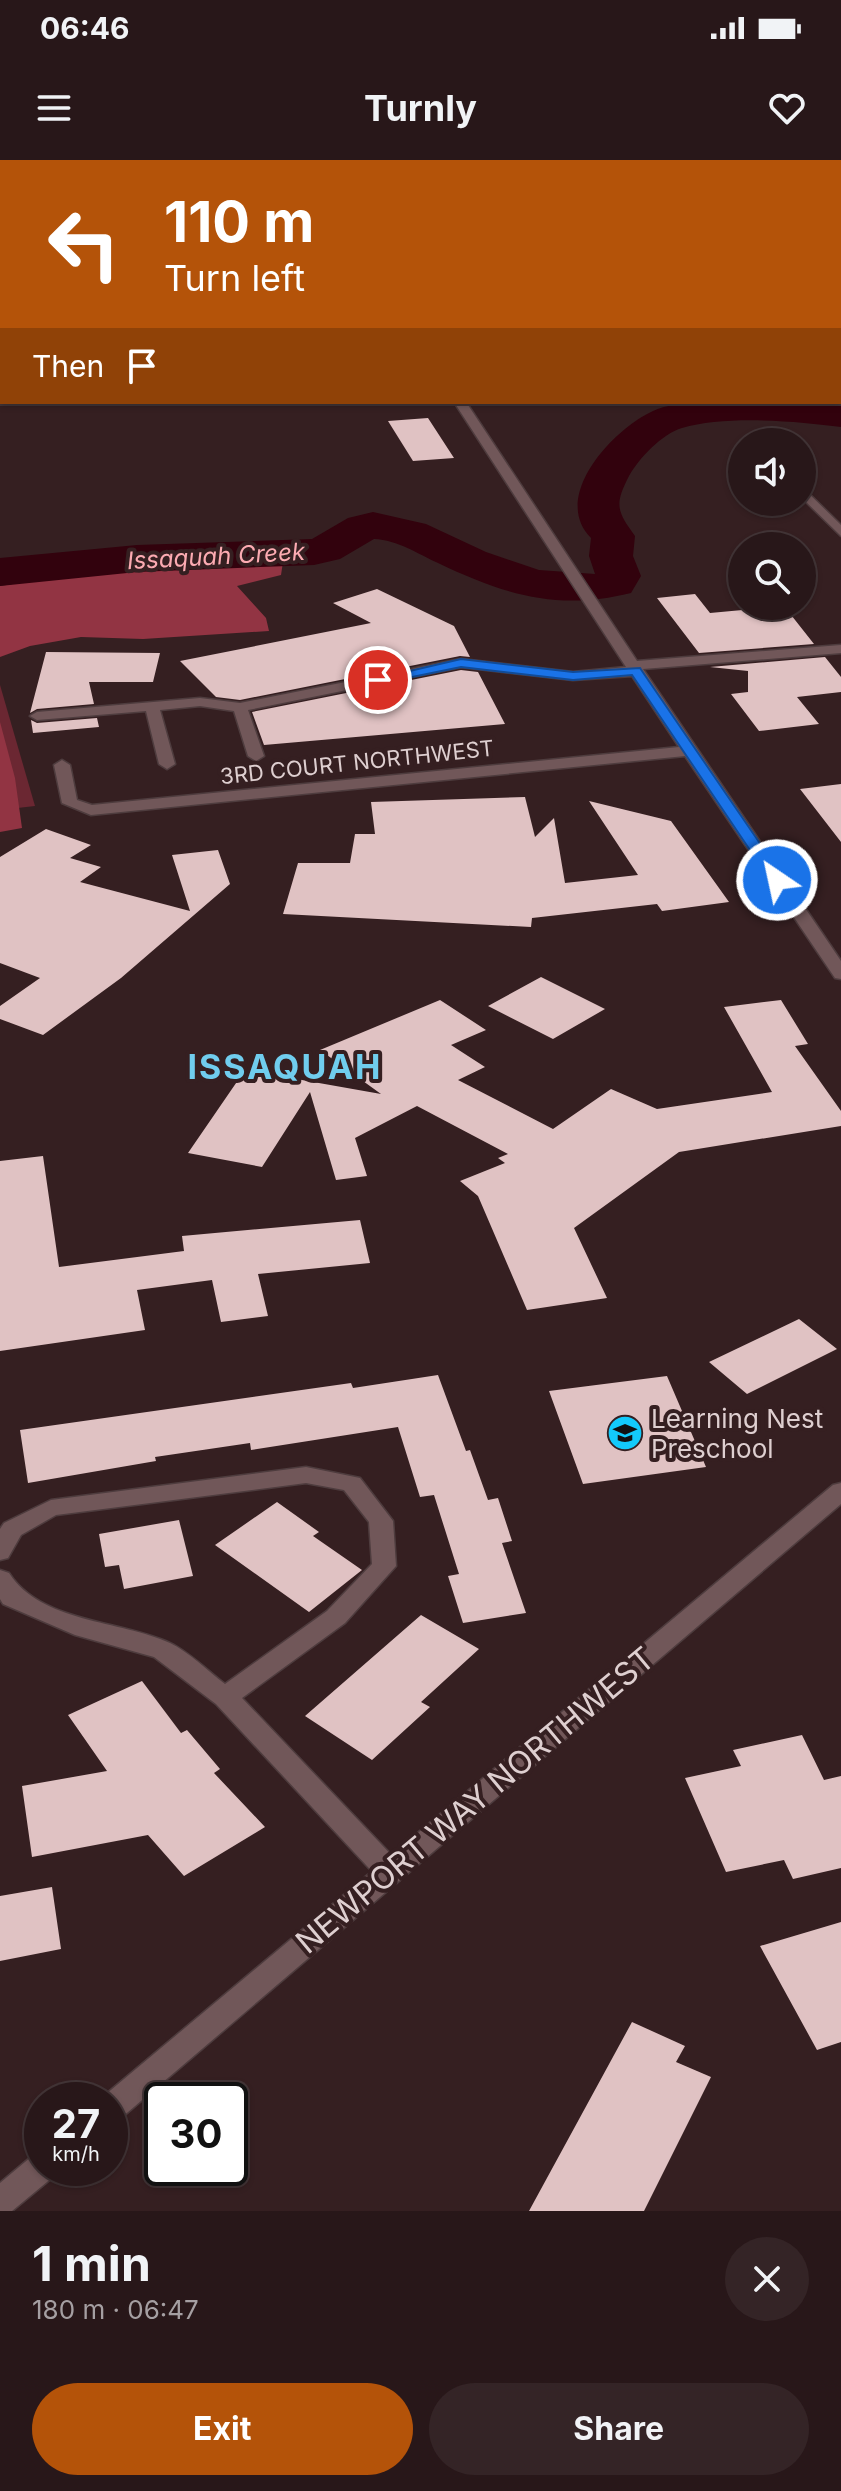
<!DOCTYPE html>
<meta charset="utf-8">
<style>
:root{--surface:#281719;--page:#342426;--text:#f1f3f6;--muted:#a59fa2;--line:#443638;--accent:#b45309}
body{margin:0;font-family:Inter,sans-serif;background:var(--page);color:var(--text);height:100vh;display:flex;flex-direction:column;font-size:30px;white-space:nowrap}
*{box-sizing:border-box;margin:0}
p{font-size:26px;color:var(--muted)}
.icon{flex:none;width:44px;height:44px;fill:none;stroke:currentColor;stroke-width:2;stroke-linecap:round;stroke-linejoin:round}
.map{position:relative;height:2051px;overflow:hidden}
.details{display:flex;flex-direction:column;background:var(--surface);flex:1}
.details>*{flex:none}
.guide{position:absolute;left:0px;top:0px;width:842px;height:244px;box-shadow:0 2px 6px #0004,0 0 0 2px var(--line);background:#b45309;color:#fff;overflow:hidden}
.buttons{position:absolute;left:728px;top:268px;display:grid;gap:16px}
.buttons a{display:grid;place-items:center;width:88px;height:88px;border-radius:50%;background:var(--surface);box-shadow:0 2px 6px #0004,0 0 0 2px var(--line);font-size:40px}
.speed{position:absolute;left:24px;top:1922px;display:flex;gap:16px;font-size:40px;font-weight:700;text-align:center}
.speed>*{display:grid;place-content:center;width:104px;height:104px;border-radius:50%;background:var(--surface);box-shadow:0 2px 6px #0004,0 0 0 2px var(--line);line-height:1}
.speed small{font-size:20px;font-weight:400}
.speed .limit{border:4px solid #111;border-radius:12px;background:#fff;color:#111}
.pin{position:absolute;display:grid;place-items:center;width:68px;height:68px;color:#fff;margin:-34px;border:4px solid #fff;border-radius:50%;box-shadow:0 2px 8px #0007}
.me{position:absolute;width:88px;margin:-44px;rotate:326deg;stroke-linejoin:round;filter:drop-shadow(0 0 6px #0008)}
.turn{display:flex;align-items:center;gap:28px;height:168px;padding:0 32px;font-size:36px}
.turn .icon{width:104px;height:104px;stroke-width:2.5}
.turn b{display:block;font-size:56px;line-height:68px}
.then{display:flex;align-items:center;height:76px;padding:0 32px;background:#0003;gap:16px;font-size:30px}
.round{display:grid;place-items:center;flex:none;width:84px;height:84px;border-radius:42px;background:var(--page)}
.summary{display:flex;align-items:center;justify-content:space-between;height:136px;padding:0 32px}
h1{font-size:48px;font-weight:700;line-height:60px}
.button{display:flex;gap:16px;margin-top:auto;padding:16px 32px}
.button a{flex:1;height:92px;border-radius:48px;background:var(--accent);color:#fff;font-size:32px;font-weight:700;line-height:92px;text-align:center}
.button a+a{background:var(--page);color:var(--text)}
.status{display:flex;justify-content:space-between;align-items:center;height:56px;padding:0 40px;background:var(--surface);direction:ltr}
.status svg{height:22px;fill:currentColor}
header{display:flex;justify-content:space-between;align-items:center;height:104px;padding:0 32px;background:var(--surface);font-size:36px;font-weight:700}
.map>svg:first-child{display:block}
</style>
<div class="status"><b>06:46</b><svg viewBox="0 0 49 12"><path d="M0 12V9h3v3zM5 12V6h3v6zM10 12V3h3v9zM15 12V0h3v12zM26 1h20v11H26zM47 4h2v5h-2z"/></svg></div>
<header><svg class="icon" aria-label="menu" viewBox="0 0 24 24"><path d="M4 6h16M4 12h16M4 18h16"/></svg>Turnly<svg class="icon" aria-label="heart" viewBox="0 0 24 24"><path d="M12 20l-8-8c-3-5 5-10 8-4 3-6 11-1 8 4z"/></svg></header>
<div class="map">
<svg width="841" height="2051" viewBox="0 0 841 2051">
<rect width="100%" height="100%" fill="#351f21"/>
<path fill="#6b2732" d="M0,525L35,646L0,650Z"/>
<path fill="#923443" d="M283,402L281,415L237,426L266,458L269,471L143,479L81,477L30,486L0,497V426L126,406Z
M0,562L15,618L22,668L0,672Z"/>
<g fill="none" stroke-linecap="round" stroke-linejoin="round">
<path stroke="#32020d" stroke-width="6" d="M147,2L157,0"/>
<path fill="#32020d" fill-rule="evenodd" d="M696,242L841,243V267C797,261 725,255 682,268C662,274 639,298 629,316C614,345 617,351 635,376L633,396L641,416L631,433C558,451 505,435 438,403C418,394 398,380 374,379L340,399L314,405L137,412L0,426V398L137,385L312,379L348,358L373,352L426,364L486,392L539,410L595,414L589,396L591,378C550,337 613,269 653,251C665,245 683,244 696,242Z"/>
</g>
<path fill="#e0c2c3" d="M428,258L454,298L413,301L388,261Z
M377,429L454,466L470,497L460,496L240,540L216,537L180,501L371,463L333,443Z
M695,434L710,453L784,446L814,484L699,493L657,438Z
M46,492L160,493L153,522H89L94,544L37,549L30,553Z
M825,497L841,517V532L797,537L819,564L759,571L731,534L748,532V511L710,507Z
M461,510L478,512L505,564L264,585L252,552Z
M97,558L99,567L33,573L31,560L37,563Z
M841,624V682L800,629Z
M525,637L535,677L554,658L565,723L638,715L589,641L671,661L729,742L662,751L657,744L532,758L531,767L283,754L298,703H350L355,674H375L371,642Z
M46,669L91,685L70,698L101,707L80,722L190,751L172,695L218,690L230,724L121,818L43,875L0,859V846L40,818L0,803V697Z
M541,817L605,849L553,879L488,846Z
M440,840L486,870L451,885L485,907L458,920L553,969L611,929L657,949L772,932L724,847L781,840L808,884L795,886L841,951V966L679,992L574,1068L607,1138L527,1150L478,1036L460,1021L505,1003L498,998L508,994L417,946L355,978L367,1016L336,1020L310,932L262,1007L188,993L245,910L381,934L320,890Z
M43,996L59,1107L184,1091L182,1076L360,1060L370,1103L258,1114L268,1156L221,1162L212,1120L137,1130L145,1170L0,1191V1001Z
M799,1159L837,1189L747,1234L709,1202Z
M438,1215L466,1291L470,1290L488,1340L498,1338L512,1381L502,1383L526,1453L463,1463L448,1416L459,1414L434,1335L420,1337L398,1267L251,1290L250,1283L155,1297L156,1301L28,1323L20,1270L351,1223L353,1228Z
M667,1216L706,1307L583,1324L549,1231Z
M277,1342L319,1372L313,1376L362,1410L309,1452L215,1385Z
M179,1360L193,1416L124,1429L119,1405L105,1407L99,1374Z
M421,1455L479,1489L421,1542L430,1547L372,1600L305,1556Z
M142,1521L181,1573L187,1570L220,1609L214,1613L265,1667L184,1716L148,1675L32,1697L22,1626L107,1611L68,1555Z
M802,1575L824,1620L841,1616V1708L793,1719L784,1700L726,1712L685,1618L741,1606L733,1590Z
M52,1727L61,1789L0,1801V1736Z
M841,1762V1882L817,1890L760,1786Z
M632,1862L685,1886L676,1902L711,1917L644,2051H529Z"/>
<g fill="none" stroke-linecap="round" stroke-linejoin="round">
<defs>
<path id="minor" d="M230,0H238L239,2H231Z
M841,0V6H840V2H836Z
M840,114H841V120H840Z
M0,162H2L0,169Z
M840,169H841V175H840Z
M454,242H466L637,501L841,485V493L643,509L841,801V819L835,818L685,596L91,655L62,643L54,605L62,600L70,605L77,640L92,645L679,587L632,516L573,520L461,507L248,550L264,596L256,601L248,596L234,551L200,546L160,550L175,604L167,609L159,604L146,551L37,560L30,556L37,552L200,538L240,543L461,499L573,512L626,507Z
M802,327L841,365V376L802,338Z
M306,1307L360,1318L393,1361L396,1406L345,1463L242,1538L400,1704L404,1712L400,1720L390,1723L380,1720L216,1544L154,1497L75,1475L3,1444L0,1439V1410L9,1413C41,1463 120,1460 170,1483C189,1492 208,1511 225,1524L327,1451L372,1404L369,1362L344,1330L306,1323L56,1355L21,1375L8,1398L0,1400V1369L4,1363L51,1340Z"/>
<path id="tertiary" d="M841,1323V1344L121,1958L110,1962V1940H99L833,1325Z
M42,1993V2008H57L53,2017L12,2051H0V2023L31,1997Z"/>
<path id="secondary" d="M840,60H841V66H840Z
M0,113H2V119H0Z"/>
</defs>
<use href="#minor" stroke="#4e3c3e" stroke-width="3"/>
<use href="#tertiary" stroke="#4e3c3e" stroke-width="3"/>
<use href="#secondary" stroke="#4e3c3e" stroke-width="3"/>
<use href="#minor" fill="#715759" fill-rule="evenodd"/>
<use href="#tertiary" fill="#715759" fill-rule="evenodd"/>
<use href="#secondary" fill="#96656a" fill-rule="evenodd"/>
</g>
<path fill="#1a73e8" stroke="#114b97" stroke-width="2" d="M461,499L573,512L640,508L785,720L783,723H772L632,515L573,520L461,507L378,524L371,520Z"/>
<defs>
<symbol id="school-disc" viewBox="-11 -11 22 22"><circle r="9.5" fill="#13cafb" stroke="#351f21"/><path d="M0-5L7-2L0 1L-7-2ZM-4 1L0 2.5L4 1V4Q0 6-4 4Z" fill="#111"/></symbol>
</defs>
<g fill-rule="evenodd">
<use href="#school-disc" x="605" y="1253" width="40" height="40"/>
</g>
<g text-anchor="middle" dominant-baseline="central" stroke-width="8" stroke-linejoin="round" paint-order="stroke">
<g font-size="22" fill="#decfd0" stroke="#351f21">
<text transform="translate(357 602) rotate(-6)">3RD COURT NORTHWEST</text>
</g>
<g font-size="24" font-style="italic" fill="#fcabb2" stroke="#351f21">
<text transform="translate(216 396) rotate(-3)">Issaquah Creek</text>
</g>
<g font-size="26" fill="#decfd0" stroke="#351f21" text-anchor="start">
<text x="651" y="1258">Learning Nest<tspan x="651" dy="30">Preschool</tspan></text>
</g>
<g font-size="32" fill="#decfd0" stroke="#351f21">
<text transform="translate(475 1640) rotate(-40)">NEWPORT WAY NORTHWEST</text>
</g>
<g font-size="34" font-weight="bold" letter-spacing="2" fill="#70cdee" stroke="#351f21">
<text x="285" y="906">ISSAQUAH</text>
</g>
</g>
</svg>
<div class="buttons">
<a><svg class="icon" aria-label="sound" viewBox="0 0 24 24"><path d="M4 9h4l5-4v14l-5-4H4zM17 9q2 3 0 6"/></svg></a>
<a><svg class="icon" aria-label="search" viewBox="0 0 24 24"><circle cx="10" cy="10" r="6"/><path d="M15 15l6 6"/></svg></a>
</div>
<div class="speed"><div>27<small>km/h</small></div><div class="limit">30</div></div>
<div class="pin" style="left:378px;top:520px;background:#d93025"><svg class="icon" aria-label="arrive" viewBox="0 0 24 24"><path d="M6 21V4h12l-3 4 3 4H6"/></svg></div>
<svg class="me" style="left:777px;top:720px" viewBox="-20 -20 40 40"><circle r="17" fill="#1a73e8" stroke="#fff" stroke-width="3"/><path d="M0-11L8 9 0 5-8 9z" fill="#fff"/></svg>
<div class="guide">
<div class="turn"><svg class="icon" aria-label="left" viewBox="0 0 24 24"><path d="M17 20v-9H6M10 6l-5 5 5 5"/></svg><div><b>110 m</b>Turn left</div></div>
<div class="then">Then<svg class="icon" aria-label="arrive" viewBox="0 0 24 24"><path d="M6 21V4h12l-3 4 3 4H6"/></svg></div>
</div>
</div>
<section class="details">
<div class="summary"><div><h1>1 min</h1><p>180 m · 06:47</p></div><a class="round"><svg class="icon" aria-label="close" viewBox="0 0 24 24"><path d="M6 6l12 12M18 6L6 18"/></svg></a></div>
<div class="button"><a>Exit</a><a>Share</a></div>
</section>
